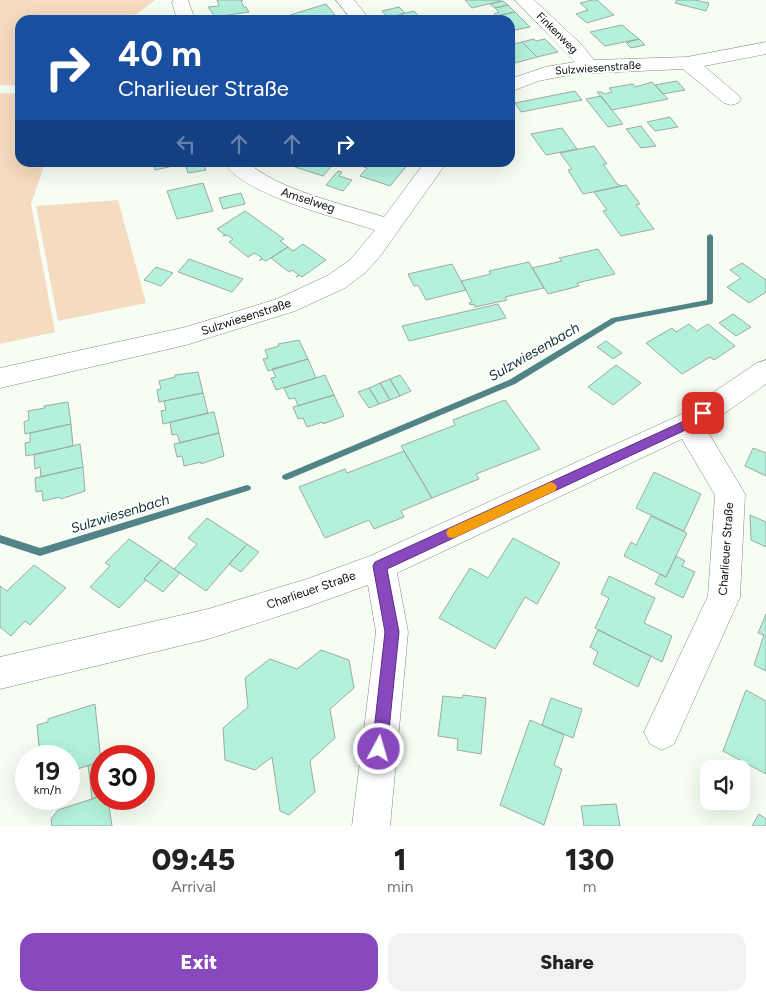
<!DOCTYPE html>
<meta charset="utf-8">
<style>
:root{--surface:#fff;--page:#f2f2f2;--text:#222;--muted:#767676;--accent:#8849bf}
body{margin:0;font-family:Figtree,sans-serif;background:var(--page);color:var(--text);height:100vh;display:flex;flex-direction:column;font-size:19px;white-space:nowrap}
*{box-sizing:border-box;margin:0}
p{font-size:16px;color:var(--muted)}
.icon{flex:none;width:28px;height:28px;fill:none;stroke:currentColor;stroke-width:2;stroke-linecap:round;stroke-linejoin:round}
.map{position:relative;height:826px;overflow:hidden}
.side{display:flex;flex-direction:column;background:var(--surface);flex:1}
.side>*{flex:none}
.guide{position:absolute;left:15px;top:15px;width:500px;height:152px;border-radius:15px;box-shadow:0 5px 20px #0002;background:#1a4fa0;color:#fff;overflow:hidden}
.tools{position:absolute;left:700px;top:760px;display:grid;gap:10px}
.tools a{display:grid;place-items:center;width:50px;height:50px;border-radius:10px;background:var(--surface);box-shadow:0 5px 20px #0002;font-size:25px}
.speed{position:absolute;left:15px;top:745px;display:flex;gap:10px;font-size:25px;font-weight:700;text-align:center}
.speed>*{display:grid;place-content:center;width:65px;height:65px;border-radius:50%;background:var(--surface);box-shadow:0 5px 20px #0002;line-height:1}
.speed small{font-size:12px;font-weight:400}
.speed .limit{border:8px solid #d22;background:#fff;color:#111}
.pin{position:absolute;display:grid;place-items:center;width:42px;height:42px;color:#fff;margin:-21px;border-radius:10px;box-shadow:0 2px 8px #0006}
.me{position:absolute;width:55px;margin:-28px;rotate:6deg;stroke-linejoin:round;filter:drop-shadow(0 0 4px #0008)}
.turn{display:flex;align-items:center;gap:18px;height:105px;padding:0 20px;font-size:22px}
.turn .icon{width:65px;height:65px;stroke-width:2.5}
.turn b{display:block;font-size:35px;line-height:42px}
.lanes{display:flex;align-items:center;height:48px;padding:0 20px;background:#0003;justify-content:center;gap:25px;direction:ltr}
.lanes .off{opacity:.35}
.eta{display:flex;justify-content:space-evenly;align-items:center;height:85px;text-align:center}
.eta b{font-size:30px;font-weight:800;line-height:35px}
.action{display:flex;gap:10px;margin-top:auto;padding:10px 20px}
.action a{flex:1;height:58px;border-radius:15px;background:var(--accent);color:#fff;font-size:20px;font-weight:800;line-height:58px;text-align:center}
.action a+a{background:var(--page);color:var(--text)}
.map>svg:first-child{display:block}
</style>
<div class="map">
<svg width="766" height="826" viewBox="0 0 766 826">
<rect width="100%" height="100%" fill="#f6fef4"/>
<path fill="#f5dbbf" d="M0,0H155L129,20H20V86L0,85Z
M0,93L20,94V162L45,163L31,204L55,332L0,344Z
M118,200L146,303L58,321L36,206Z"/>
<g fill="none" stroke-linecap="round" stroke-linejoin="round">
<path fill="#528387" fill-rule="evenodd" d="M710,234L713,236V302L712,304L616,322L515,384L289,479L286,480L283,479L282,477L283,475L509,380L612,318L707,300V236Z
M247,485L250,486L251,488L250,490L40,556L0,543V535L40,548Z"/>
</g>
<path fill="#b3f1db" stroke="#9eaaa6" d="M217,0H243L241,1L244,7H246L249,12L215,17L208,7L219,6Z
M465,0H500L501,1L472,8Z
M592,0H597L614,15L587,23L576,14L588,10L580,3Z
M677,0H695L709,3L706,11L675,3Z
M503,1L508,5L495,8L490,4Z
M326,4L335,15L314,20H294L290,15Z
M508,5L515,12L496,16L494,14L499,12L495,8Z
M399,7L405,13L389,19L382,11Z
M414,11L422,20L387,19L399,17L398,15Z
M515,12L530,27L510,31V20H489L487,18Z
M622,25L639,39L605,46L590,32Z
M534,39L536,41L545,39L558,52L537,57L522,42Z
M639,39L645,45L631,48L626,43Z
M522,42L537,57L515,63L510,58V45Z
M677,81L685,90L663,94L655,85Z
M652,82L668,99L612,110L597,92H602L604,94L612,92L609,88L633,84L635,87Z
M575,91L582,100L521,112L515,103Z
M601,96L623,124L608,127L586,99Z
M670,117L678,127L655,131L647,122Z
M641,126L656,146L641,148L626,129Z
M562,128L577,149L546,155L531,134Z
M594,146L607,164H603L617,184L622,186L583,194L568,170L572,169L560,153Z
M153,162H192L155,170Z
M192,162H203L206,170L188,173L185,164Z
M299,162H335L323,176L295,167Z
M358,162H408L409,163L390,186L360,176L367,168L356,164Z
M338,171L342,172L339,176L352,180L343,191L326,185Z
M203,183L213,211L177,219L167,191Z
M626,185L640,204L636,205L654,229L621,236L603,211L607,210L594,192Z
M241,193L245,204L223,209L219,198Z
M245,211L284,239L280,241L288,247L266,261L262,259L259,261L262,258L255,253L248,257L229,242L233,239L227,235L223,236L225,235L217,229Z
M303,244L326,260L302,277L300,275L296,277L299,275L292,270L289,272L271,258L288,247L293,251Z
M598,249L615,274L577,283L579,286L548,294L532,268L562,261L559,258Z
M189,259L243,279L232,292L178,272Z
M529,262L544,288L505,297L507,300L475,307L474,304L470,305L469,303L472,302L461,281L491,274L489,271Z
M742,263L766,280V292L749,303L727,287L741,278L730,270Z
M452,264L466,290L426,300L418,285L414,286L408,274Z
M156,267L173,273L161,286L144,280Z
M498,304L506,318L409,341L402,326Z
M733,314L751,327L736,336L719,323Z
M689,324L697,331L708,324L735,346L714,360L710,357L682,374L646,343L672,328L676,332Z
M299,340L308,359L268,371L263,359L268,358L265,350L279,346L278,344Z
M606,341L622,353L613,359L597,347Z
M308,359L316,378L276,390L271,378L276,377L272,369Z
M616,365L641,383L613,405L588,387Z
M198,372L203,393L159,402L157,390L161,389L159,381L175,377V375Z
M325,375L334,395L298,406L295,398L289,399L284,388Z
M400,375L411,391L400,396L390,379Z
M390,379L400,396L390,400L380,383Z
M380,383L390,400L379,404L369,388Z
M369,388L379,404L369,408L358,392Z
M203,393L208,413L163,424L161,411L166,410L164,401Z
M334,395L344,416L323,424V422L307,427L303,418L298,419L293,407Z
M505,400L540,449L476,474L479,479L432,498L401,446L455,425L453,420Z
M68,402L71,424L25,434L24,422L29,420L28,411L45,408L44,406Z
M214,412L219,433L180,443L177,434L172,435L170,422Z
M71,424L73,446L26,456L25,443L30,442V433Z
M219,433L224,456L201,464V462L184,466L182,456L177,457L174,444Z
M80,444L83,467L41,477L40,467L35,469L34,455Z
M753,448L766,453V476L745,466Z
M404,451L432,498L401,511L404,517L374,529L369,520L325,538L299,487L345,469L347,473Z
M83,467L85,491L61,499L60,497L43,501L42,491L36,492L35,478Z
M654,472L701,494L684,531L636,508Z
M750,515L766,522V547L751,540Z
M651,516L687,533L666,577L624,556L631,542L636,545Z
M207,518L247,544L206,591L174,569L197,544L188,538Z
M513,538L560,563L537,604L525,597L495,649L439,618L470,568L488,578Z
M129,539L161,560L144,579L146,580L119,608L90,587L110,566L105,563Z
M247,544L259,552L241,572L229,564Z
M676,556L685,561L682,566L695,572L683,598L655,584L660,574L666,577Z
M161,560L180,573L163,592L144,579Z
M34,565L66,588L30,625L25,621L11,636L0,627V586L7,591Z
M609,576L655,598L644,623L672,636L662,662L595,628L609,598L601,594Z
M766,614V671L754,665L764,635L758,633Z
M598,630L651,656L638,687L593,664L598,652L590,647Z
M321,650L349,660L354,688L330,709L335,738L310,761L315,792L289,815L280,811L272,757L255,770L225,760L223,728L248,707L245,678L270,659L297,669Z
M746,690L766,701V774L723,751Z
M463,695L486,698L481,754L457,750L458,739L438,736L443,696L462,698Z
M551,698L582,709L573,738L542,725Z
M95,704L101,761L69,772V756H52L51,752L40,756L37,725L48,722V719Z
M530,720L564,735L554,765L562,769L544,825L500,805Z
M101,761V777L90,780L88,766Z
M101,777V796L92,799L90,780Z
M101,796V799H108L112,826H52L51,819L58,810Z
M616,804L620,826H584L581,806Z
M759,814L766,819V826H752Z"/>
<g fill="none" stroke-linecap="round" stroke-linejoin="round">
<defs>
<path id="minor" d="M174,0H188L195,20H177L172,2Z
M336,0H354L370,20H352Z
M515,0H534L581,44L594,60L687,57L766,42V54L704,66L738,95L741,99L738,103L731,105L724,103L683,69L574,74L538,81L510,92V79L545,67L575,62Z
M223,162H247C278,190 343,204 384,217L425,162H447L381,255L366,272L345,288L295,311L186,345L0,388V368L186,327L277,299L327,276L350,260L375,230C336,217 245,196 223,162Z
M766,360V384L705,427L745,494L740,597L674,744L662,750L650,744L644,732L708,596L715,495L682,439L397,573L408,632L390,826H352L376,632L368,585L307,607L208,639L0,689V657L208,609L307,579L370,556L678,416L757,363Z"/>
</defs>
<use href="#minor" stroke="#82897f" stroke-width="1"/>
<use href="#minor" fill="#fff" fill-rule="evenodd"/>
</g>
<path fill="#8849bf" stroke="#582f7c" d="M703,409L709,413L692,427L387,569L399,632L387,749L385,754L379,756L374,754L372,749L385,632L373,566L375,562L684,421Z"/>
<path fill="#f59e0b" d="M551,482L555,484L557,487L555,491L456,537L452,538L448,537L446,533L448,529Z"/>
<g text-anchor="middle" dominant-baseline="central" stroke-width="4" stroke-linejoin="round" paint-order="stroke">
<g font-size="11" fill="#0b0e0a" stroke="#fff">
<text transform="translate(557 33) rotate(45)">Finkenweg</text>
<text transform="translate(598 68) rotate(-4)">Sulzwiesenstraße</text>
</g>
<g font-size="12" fill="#0b0e0a" stroke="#fff">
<text transform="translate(308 200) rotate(18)">Amselweg</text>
<text transform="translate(246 317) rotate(-18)">Sulzwiesenstraße</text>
<text transform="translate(726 549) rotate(-86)">Charlieuer Straße</text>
<text transform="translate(311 590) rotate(-19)">Charlieuer Straße</text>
</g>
<g font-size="14" font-style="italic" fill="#0d3034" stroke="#fff">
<text transform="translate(534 352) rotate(-30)">Sulzwiesenbach</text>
<text transform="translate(120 514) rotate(-17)">Sulzwiesenbach</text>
</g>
</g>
</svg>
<div class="tools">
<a><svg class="icon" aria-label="sound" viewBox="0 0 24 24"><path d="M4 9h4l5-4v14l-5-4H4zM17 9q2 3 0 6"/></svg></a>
</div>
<div class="speed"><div>19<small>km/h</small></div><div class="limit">30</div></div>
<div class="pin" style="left:703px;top:413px;background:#d93025"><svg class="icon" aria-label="arrive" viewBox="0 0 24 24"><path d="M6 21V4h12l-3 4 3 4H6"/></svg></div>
<svg class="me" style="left:379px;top:749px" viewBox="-20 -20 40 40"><circle r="17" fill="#8849bf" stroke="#fff" stroke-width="3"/><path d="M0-11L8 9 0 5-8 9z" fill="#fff"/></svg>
<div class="guide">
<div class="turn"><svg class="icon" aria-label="right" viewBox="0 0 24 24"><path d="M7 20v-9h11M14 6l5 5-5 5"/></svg><div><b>40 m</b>Charlieuer Straße</div></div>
<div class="lanes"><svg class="icon off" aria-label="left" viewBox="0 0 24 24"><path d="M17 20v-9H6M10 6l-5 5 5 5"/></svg><svg class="icon off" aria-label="ahead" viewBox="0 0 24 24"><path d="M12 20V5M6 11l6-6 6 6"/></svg><svg class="icon off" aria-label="ahead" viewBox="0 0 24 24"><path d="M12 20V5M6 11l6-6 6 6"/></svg><svg class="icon" aria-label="right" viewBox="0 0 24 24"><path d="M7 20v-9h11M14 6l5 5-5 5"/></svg></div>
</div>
</div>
<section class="side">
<div class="eta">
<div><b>09:45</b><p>Arrival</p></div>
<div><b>1</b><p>min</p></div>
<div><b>130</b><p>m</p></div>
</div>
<div class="action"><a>Exit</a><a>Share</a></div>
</section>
